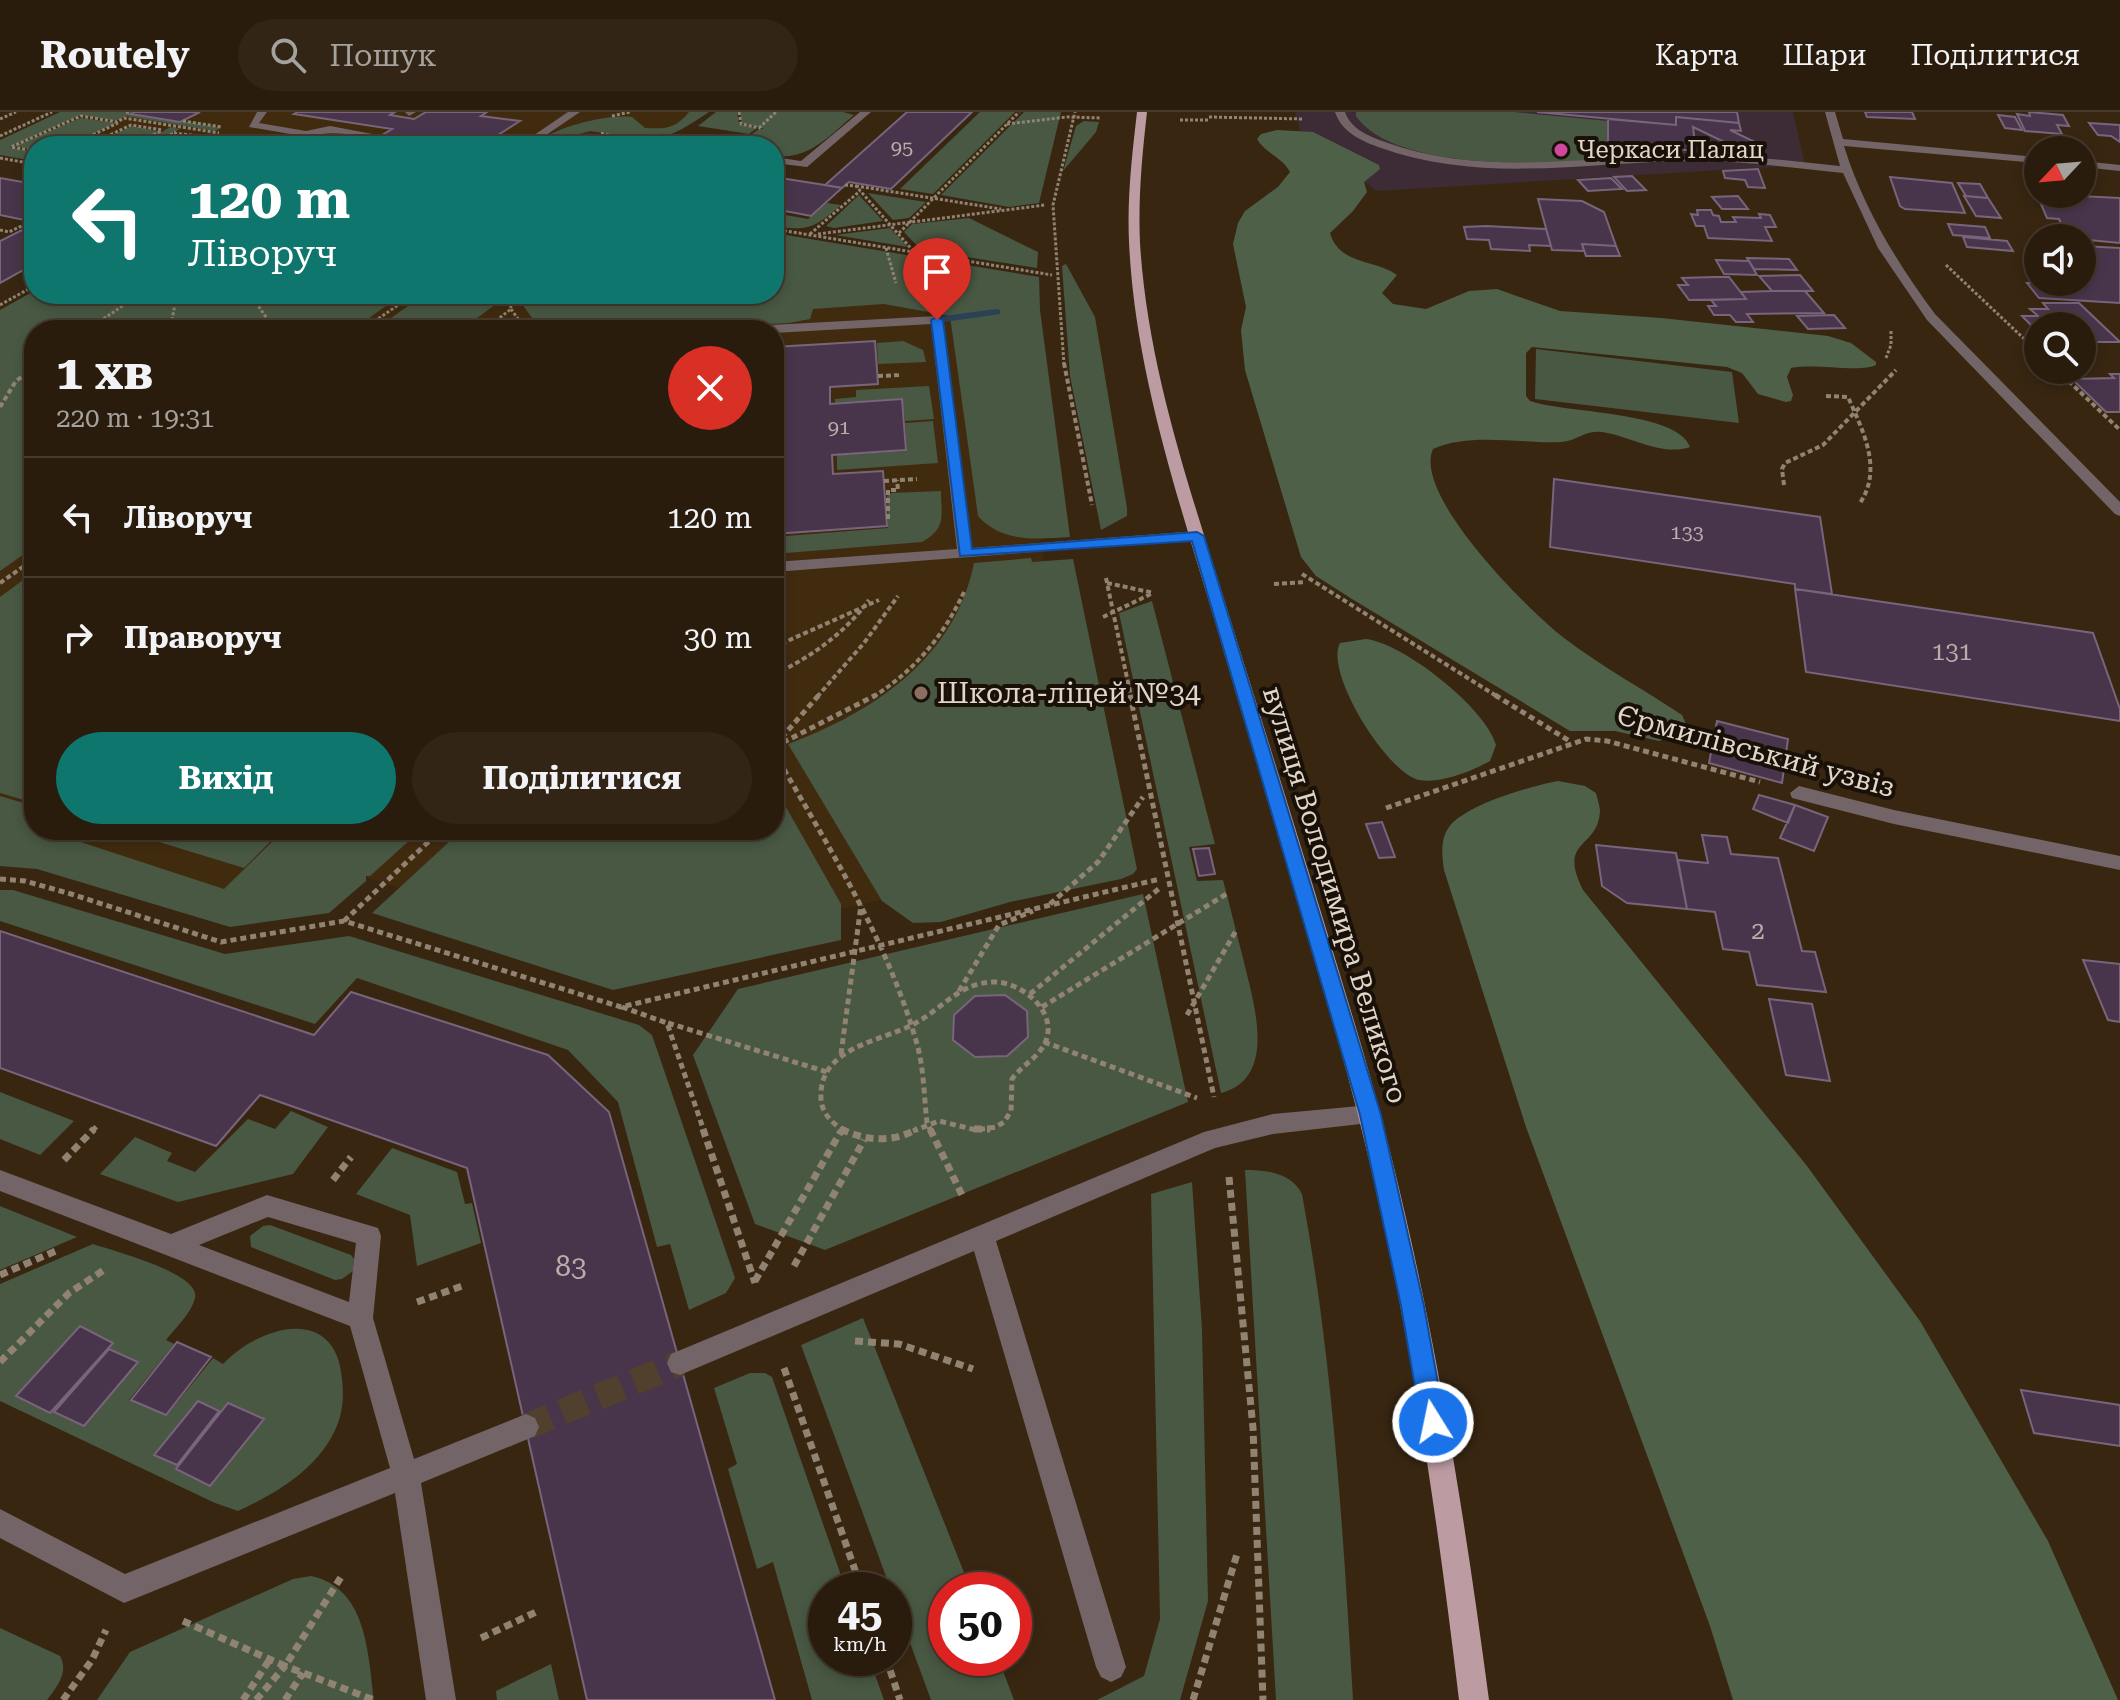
<!DOCTYPE html>
<html lang="uk">
<meta charset="utf-8">
<style>
:root{--surface:#2a1c0d;--page:#322516;--text:#f1f3f6;--muted:#a5a19d;--line:#463a2e;--accent:#0f766e}
body{margin:0;font-family:"Roboto Serif",serif;background:var(--page);color:var(--text);height:100vh;display:flex;flex-direction:column;font-size:30px;white-space:nowrap}
*{box-sizing:border-box;margin:0}
p{font-size:26px;color:var(--muted)}
.icon{flex:none;width:44px;height:44px;fill:none;stroke:currentColor;stroke-width:2;stroke-linecap:round;stroke-linejoin:round}
.map{position:relative;flex:1;overflow:hidden}
.drawer{position:absolute;left:24px;top:208px;width:760px;height:520px;display:flex;flex-direction:column;background:var(--surface);border-radius:32px;box-shadow:0 4px 12px #0003,0 0 0 2px var(--line)}
.drawer>*{flex:none}
.top-card{position:absolute;left:24px;top:24px;width:760px;height:168px;border-radius:32px;box-shadow:0 4px 12px #0003,0 0 0 2px var(--line);background:#0f766e;color:#fff;overflow:hidden}
.needle{width:52px;rotate:244deg}
.buttons{position:absolute;left:2024px;top:24px;display:grid;gap:16px}
.buttons a{display:grid;place-items:center;width:72px;height:72px;border-radius:50%;background:var(--surface);box-shadow:0 4px 12px #0003,0 0 0 2px var(--line);font-size:40px}
.speed{position:absolute;left:808px;top:1460px;display:flex;gap:16px;font-size:40px;font-weight:700;text-align:center}
.speed>*{display:grid;place-content:center;width:104px;height:104px;border-radius:50%;background:var(--surface);box-shadow:0 4px 12px #0003,0 0 0 2px var(--line);line-height:1}
.speed small{font-size:20px;font-weight:400}
.speed .limit{border:12px solid #d22;background:#fff;color:#111}
.pin{position:absolute;display:grid;place-items:center;width:68px;height:68px;color:#fff;margin:-82px -34px;border-radius:50% 50% 50% 0;rotate:-45deg;box-shadow:0 0 8px #0007}
.pin .icon{rotate:45deg}
.me{position:absolute;width:88px;margin:-44px;rotate:350deg;stroke-linejoin:round;filter:drop-shadow(0 0 6px #0008)}
.turn{display:flex;align-items:center;gap:28px;height:168px;padding:0 32px;font-size:36px}
.turn .icon{width:104px;height:104px;stroke-width:2.5}
.turn b{display:block;font-size:56px;line-height:68px}
.round{display:grid;place-items:center;flex:none;width:84px;height:84px;border-radius:42px;background:var(--page)}
.headline{display:flex;align-items:center;justify-content:space-between;height:136px;padding:0 32px}
h1{font-size:48px;font-weight:700;line-height:60px}
.primary-button{display:flex;gap:16px;margin-top:auto;padding:16px 32px}
.primary-button a{flex:1;height:92px;border-radius:48px;background:var(--accent);color:#fff;font-size:32px;font-weight:700;line-height:92px;text-align:center}
.primary-button a+a{background:var(--page);color:var(--text)}
ul{padding:0;list-style:none}
li{display:flex;align-items:center;gap:24px;height:120px;padding:0 32px;border-top:2px solid var(--line)}
li div{flex:1}
li b{display:block;font-size:30px}
li em{font-style:normal}
header{display:flex;align-items:center;gap:48px;box-sizing:border-box;height:112px;padding:0 40px;background:var(--surface);border-bottom:2px solid var(--line)}
header strong{font-size:38px}
nav{display:flex;gap:44px;margin-inline-start:auto;font-size:28px}
.search{width:560px;height:72px;background:var(--page);display:flex;align-items:center;gap:20px;box-sizing:border-box;padding:0 28px;border-radius:44px;color:var(--muted);font-size:30px}
.map>svg:first-child{display:block}
</style>
<header>
<strong>Routely</strong>
<div class="search"><svg class="icon" aria-label="search" viewBox="0 0 24 24"><circle cx="10" cy="10" r="6"/><path d="M15 15l6 6"/></svg>Пошук</div>
<nav><a>Карта</a><a>Шари</a><a>Поділитися</a></nav>
</header>
<div class="map">
<svg width="2120" height="1588" viewBox="0 0 2120 1588">
<rect width="100%" height="100%" fill="#382611"/>
<path fill="#3d2c35" d="M1295,0H1793L1805,53L1377,79L1301,23Z"/>
<path fill="#412b0f" fill-rule="evenodd" d="M77,0H699L671,20L606,34H34V48L0,36Z
M995,178L1097,739L633,844L364,765L251,786L0,730V216L61,182H774ZM34,218H774V718H34Z"/>
<path fill="#485843" d="M60,0H133L221,16L215,19L125,4L116,9L81,3L10,35L34,40V49L0,43V28Z
M689,0H709C668,28 649,34 599,34L614,23L591,19L547,30L539,29C560,14 607,2 632,5L645,16C666,17 675,17 689,0Z
M716,0H737L739,12L757,16L749,22L698,14Z
M740,0H843L854,3C829,24 809,48 774,44V34H741L745,27L759,17L787,14L766,17L742,12Z
M980,0H1015L933,82L900,77Z
M1024,0H1061L1039,91L1009,95L941,83Z
M1356,0H1514L1608,9V31L1674,37C1607,53 1399,68 1356,4Z
M81,6L116,11L82,27L62,23L31,37L14,34Z
M1084,9L1099,10L1096,20L1063,59L1076,14Z
M132,14L162,20L170,15L180,17L146,34H133L151,24L130,34H111L113,32L98,30Z
M868,81L926,90L909,106L893,108Z
M859,83L883,109L834,116L826,114Z
M827,91L841,93C816,115 808,120 774,114V101L808,107Z
M969,106L1038,140L1037,156L921,138L904,120L912,112Z
M890,116L908,135L835,123Z
M774,121L1039,165L1040,198L1070,425C1037,427 1002,431 978,404L950,204L884,192L813,197L810,207L789,211L660,218H541L519,188L527,182H774Z
M1066,152L1095,205L1127,396V404L1101,418L1070,264L1062,154Z
M34,179V182H403L352,218H34V435L0,459V198Z
M425,182H496V192L461,218H374Z
M903,229L923,238L926,250L878,252L877,231Z
M1536,237L1732,260L1739,311L1535,287Z
M929,274L934,307L905,309L902,287L835,291V287L856,285V278Z
M933,309L938,351L837,358V343L907,339L905,311Z
M941,379C941,404 947,416 922,430L774,442V425L888,416L887,384L892,381Z
M1031,446L1032,450L1073,447L1137,757L1133,762L1121,767L1010,790L941,810L913,811L882,789L788,632C874,600 955,546 974,451Z
M34,460V691L0,681V485Z
M1152,489L1215,732L1189,735L1197,769L1223,768C1230,794 1236,820 1243,846C1252,886 1280,966 1221,981L1119,501Z
M774,674L841,792V828L613,878L372,801L462,718H774Z
M0,684L34,694V718H44L224,777L284,718H421L370,764H366V769L329,801L230,815L37,757L0,754Z
M120,718H282L244,756Z
M0,778H13L225,842L349,824L639,913L652,923L735,1166L726,1181L689,1198L670,1132L657,1135L618,990L568,938L357,866L315,912L0,809Z
M1143,782L1188,990L825,1138L755,1112L693,943L738,877Z
M0,980L74,1009L40,1043L0,1027Z
M291,999L328,1015L293,1062L178,1090L100,1062L135,1025L172,1041L167,1049L195,1060L248,1007L275,1017Z
M392,1036L457,1060L465,1092L472,1091L481,1131L417,1154L410,1103L356,1082Z
M1245,1058C1266,1058 1291,1060 1302,1082C1333,1249 1343,1418 1353,1588H1276Z
M1192,1070L1202,1217L1208,1489L1180,1588H1097L1144,1564L1160,1507L1151,1082Z
M0,1094L77,1125L0,1158Z
M270,1113L351,1143L354,1147L353,1159L342,1167L335,1168L251,1135L250,1124L263,1114Z
M93,1132C113,1139 201,1161 195,1186C191,1202 175,1216 166,1228L174,1232L129,1288L167,1303L213,1246L223,1252C260,1213 336,1192 342,1267C344,1284 343,1300 336,1316C318,1357 277,1381 238,1399L215,1391L0,1289V1172Z
M863,1206L971,1478H946V1546H998L1014,1588H931L894,1487V1478H891L801,1233Z
M750,1261H765L772,1265L846,1478H826V1546H869L884,1588H812L773,1450L757,1457L728,1357L737,1352L714,1276Z
M311,1464C367,1476 368,1541 374,1588H97L130,1540L293,1467Z
M0,1516L60,1544C69,1560 57,1575 47,1588H0Z
M551,1552L559,1588H497L496,1579Z"/>
<path fill="#4e6148" d="M1277,18L1313,20L1379,53L1380,57L1364,70L1367,80L1353,99L1330,121C1339,153 1375,147 1397,163L1382,181L1393,192L1426,197L1469,179L1497,177L1560,199L1661,206L1828,224L1851,231L1876,250V253C1861,261 1814,251 1791,256L1787,265L1793,283L1791,289L1786,290L1758,282L1742,261L1727,255L1532,235L1526,241V284L1530,289C1562,301 1678,299 1690,335C1661,345 1629,323 1601,320C1584,318 1578,329 1561,330C1521,332 1470,320 1433,337C1412,383 1529,499 1564,526C1602,555 1643,577 1682,603L1686,612L1684,618L1659,629L1615,619H1570L1352,487L1316,464L1301,445L1245,258L1241,218L1246,195L1233,132L1238,111L1245,99L1278,75L1290,60C1283,46 1265,41 1257,27L1261,22Z
M1366,527C1403,531 1486,596 1496,633L1490,649C1472,659 1440,672 1419,668C1387,661 1324,560 1340,531Z
M1558,669L1585,674L1596,681C1597,686 1600,694 1600,699C1598,738 1557,726 1583,778L1807,1054L1920,1209L2048,1429L2118,1588H1733L1710,1514L1526,1015L1444,758C1442,745 1440,727 1449,715C1465,693 1531,674 1558,669Z"/>
<g fill="none" stroke-linecap="round" stroke-linejoin="round">
<path fill="#2b4155" fill-rule="evenodd" d="M996,197L1000,198V202L937,211L931,208L937,205Z"/>
</g>
<path fill="#48354b" stroke="#78647b" stroke-width="2" d="M135,0H200L180,10L131,2Z
M298,0H395L390,3L414,7L426,0H487L481,4L520,9L484,32L445,26L432,34H315L329,26L367,32L392,17L294,2Z
M907,0H972L891,77L849,70L842,76L825,73Z
M1537,0H1737L1739,11L1676,5V13Z
M1865,0H1912L1915,7L1867,5Z
M2029,0L2063,3L2069,14L2057,13L2062,22L2025,19L2017,2L2030,4Z
M1998,3L2015,5L2022,18L2005,16Z
M1676,5L1739,11L1741,19L1730,18L1763,34L1743,39L1693,15L1696,39L1608,31V7L1676,13Z
M2089,11L2120,13V30L2111,24L2098,23Z
M63,24L112,33L41,34Z
M1758,57L1765,76L1748,75L1745,68L1725,66L1723,59Z
M1632,64L1646,78L1627,79L1614,65Z
M774,65L825,73L842,76L811,104L774,97Z
M1890,65L1952,71L1965,101L1905,97L1900,94Z
M0,66L34,72V110L0,103Z
M1611,66L1622,77L1588,79L1578,68Z
M1958,71L1980,72L1988,86L1966,84Z
M2035,78L2038,82L2120,86V131L2068,126L2059,107L2047,106Z
M1738,84L1748,97H1722L1712,85Z
M1964,84L1988,86L2001,106L1976,104Z
M1538,87L1582,89L1604,100L1616,134L1582,132L1584,139L1552,138Z
M1697,98H1711L1713,103L1719,104L1721,110H1736L1733,105L1761,106L1759,102L1770,103L1776,115H1765L1772,129L1708,126L1704,114H1696L1691,102L1698,103Z
M34,112V152L0,171V129Z
M1948,112L1985,115L1990,126L1953,123Z
M1486,114L1546,117L1551,134L1529,133L1530,139L1491,137L1489,128L1467,127L1464,115Z
M1963,125L2007,129L2013,139L1967,135Z
M1582,132L1616,134L1620,144H1586Z
M2082,134L2120,136V191L2039,186L2027,171L2082,170Z
M1747,146L1789,147L1797,158L1754,157Z
M1716,148L1749,149L1757,163L1724,162Z
M1800,163L1813,179H1772L1759,164Z
M1715,165H1729L1746,187L1689,188L1678,173H1688L1682,166Z
M1772,179H1805L1824,201L1747,202L1753,210H1736L1730,203H1714L1708,194H1716L1711,188L1746,187L1741,180Z
M2043,191H2079L2120,230H2082V214H2038V220L2022,204H2038L2030,197H2048Z
M1834,203L1845,216L1808,217L1797,204Z
M875,229L878,272L830,275V292L902,287L906,338L832,343L833,362L883,359L887,414L774,422V235Z
M2110,262H2120V300H2106L2072,267L2114,266Z
M1554,367L1820,405L1832,482L1795,477V472L1550,435Z
M1795,477L2093,521L2120,597V609L1806,560Z
M1717,609L1788,627L1782,671L1709,651Z
M1759,683L1795,693L1788,711L1753,697Z
M1795,693L1828,705L1814,739L1780,726Z
M1382,710L1395,745L1379,746L1366,712Z
M1702,723L1727,725L1731,742L1778,746L1802,839L1815,840L1826,880L1757,873L1749,840L1723,837L1715,800L1687,797L1678,748L1708,751Z
M1596,733L1676,741L1687,797L1627,791L1602,774Z
M1209,736L1215,762L1199,764L1193,737Z
M0,819L314,923L351,880L548,943L609,1000L775,1588H587L467,1056L260,983L216,1034L0,956Z
M2083,848L2120,852V910L2108,908Z
M1005,883L1027,899L1028,925L1007,944L975,945L953,928L954,903L975,884Z
M1769,887L1812,892L1830,969L1786,963Z
M80,1214L113,1231L50,1301L16,1284Z
M177,1230L211,1245L166,1303L131,1288Z
M109,1237L138,1250L84,1314L54,1300Z
M2021,1278L2120,1293V1334L2034,1321Z
M198,1289L219,1299L177,1353L154,1343Z
M228,1291L264,1307L210,1374L176,1357Z"/>
<g fill="none" stroke-linecap="round" stroke-linejoin="round">
<path stroke="#51402d" stroke-width="26" stroke-dasharray="26 13" stroke-linecap="butt" d="M526,1315L680,1251"/>
<path stroke="#918372" stroke-width="3" stroke-dasharray="3 2" stroke-linecap="butt" d="M126,0L131,1
M739,0L741,12L760,16
M612,4L630,0
M1209,5L1304,7
M0,7L16,0
M1180,8H1209
M183,9L222,15
M1007,12L1067,5L1101,6
M759,16L776,0
M174,21L214,26L199,34
M0,24L52,0
M84,27L118,11
M97,29L131,13L163,18
M462,32L479,34
M598,33L612,24L600,21
M131,34L161,19
M148,34L176,20
M30,38L11,35L81,4L117,10L124,6L219,21
M0,46L34,52
M845,73L856,74L915,141
M856,74L1001,97
M774,117L1052,163
M0,118L9,120L32,109
M899,121L1019,0
M810,122L860,79
M818,122L1045,93
M886,136L896,171
M1946,153L2038,240
M250,182L275,218
M510,190L520,182
M0,193L34,174
M511,197L526,218
M87,218L140,182
M170,218L177,182
M362,218L414,182
M484,218L511,197L510,182
M1886,246L1891,233V219
M1064,253L1053,93L1075,0"/>
<path stroke="#918372" stroke-width="4" stroke-dasharray="5 3" stroke-linecap="butt" d="M1064,251L1092,393
M2057,258L2120,318
M878,264L902,263
M1826,284L1848,285C1863,319 1883,357 1860,391
M0,295L16,269L34,256
M884,369L917,367
M1784,373L1782,357L1785,351L1823,333L1896,258
M888,407V378H898L897,368
M1302,462L1498,585
M1106,466L1131,585
M0,471L34,447
M1107,471L1154,481
M1274,472L1305,470
M774,504L786,495
M1103,505L1153,481
M774,535L879,488
M774,563C812,544 844,522 869,488
M817,585L864,531L898,484
M873,585C915,558 943,525 964,480"/>
<path stroke="#918372" stroke-width="5" stroke-dasharray="6 4" stroke-linecap="butt" d="M1130,583L1214,985
M1495,583L1571,630
M775,633L819,583
M774,635L876,583
M774,640C828,734 887,827 917,932C924,957 924,985 927,1011L931,1019
M1386,696L1586,627L1607,629L1760,670
M0,767L25,769L71,782L221,830L344,809L621,895L1160,767
M1050,792L1098,750L1143,685
M344,809L441,718
M959,879L999,813L1033,799
M1030,882L1161,775
M622,895L667,911L704,1019
M1042,895L1228,781
M1187,903L1237,817
M668,911L827,960
M1044,930L1197,986
M841,942L861,793
M92,1019L99,1012
M845,1019C833,1012 822,1002 821,987C818,935 880,930 914,912C942,897 960,870 994,870C1023,870 1059,901 1045,931C1037,947 1022,953 1012,967L1011,999L1004,1010L996,1015L976,1018L939,1009L913,1019"/>
<path stroke="#918372" stroke-width="7" stroke-dasharray="8 5" stroke-linecap="butt" d="M703,1017L755,1171
M841,1017C866,1029 892,1031 917,1017
M930,1017L962,1083
M974,1017H990
M64,1048L94,1017
M1229,1065L1253,1316L1263,1588
M333,1068L351,1045
M794,1154L864,1028
M0,1163L58,1138
M755,1169L841,1019
M417,1190L465,1173
M855,1229L899,1232L973,1257
M0,1250L69,1181L107,1156
M784,1256L862,1478
M183,1509L285,1554L341,1465
M481,1526L536,1500
M886,1546L900,1588
M63,1588L92,1548L106,1518
M243,1588L270,1547
M256,1588L285,1554L374,1588
M285,1588L303,1561
M1193,1588L1237,1442"/>
<path fill="#736467" fill-rule="evenodd" d="M257,0H267L259,11L306,19L330,14L378,23L373,26C353,23 332,18 312,24C300,28 294,34 281,34L296,23L249,15Z
M405,0H416L409,4Z
M568,0H580L530,34H518Z
M860,0H871L807,55L774,51V45L801,49Z
M1335,0H1345C1351,18 1371,25 1388,31C1488,66 1591,43 1695,43C1743,43 1792,49 1840,54L1825,0H1835L1843,27L2038,45V51L1844,34C1863,95 1897,151 1935,202L2120,390V404L2115,402L1927,208L1878,136L1843,61C1794,56 1746,49 1697,49C1589,49 1485,73 1381,36C1362,29 1342,21 1335,0Z
M669,27L700,34L665,32L664,30Z
M2082,49L2120,53V59L2082,55Z
M937,204L943,208L972,436L1197,419L1202,421V427L774,460V450L957,437L931,212L774,221V218H749L755,214Z
M1799,674L1894,698L2120,744V758L1894,712L1792,686L1790,681Z
M1370,993L1378,996L1381,1003L1378,1010L1273,1022L1215,1036L996,1129L1126,1555L1121,1565L1111,1570L1101,1565L1096,1555L974,1139L680,1263L671,1260L667,1251L671,1242L1204,1020L1273,1002Z
M0,1058L171,1122L267,1083L378,1116L381,1124L373,1206L414,1347L526,1302L535,1306L539,1315L535,1324L421,1371L456,1588H426L395,1381L124,1491L0,1426V1397L125,1462L390,1356L350,1214L0,1079ZM268,1105L356,1131L349,1190L199,1133Z"/>
<path fill="#bc9ca2" fill-rule="evenodd" d="M1137,0H1147C1142,44 1138,87 1140,131C1148,262 1194,388 1232,513C1276,654 1320,795 1362,936C1424,1149 1460,1369 1489,1588H1459C1433,1369 1400,1149 1340,936C1300,795 1257,654 1216,513C1179,388 1135,261 1129,130C1127,86 1132,43 1137,0Z"/>
</g>
<path fill="#1a73e8" stroke="#114b97" stroke-width="2" d="M937,205L943,208L972,437L1197,420L1204,424L1381,1003L1424,1194L1445,1310L1441,1318L1433,1322L1424,1318L1421,1310L1401,1194L1360,1003L1192,429L960,444L931,208Z"/>
<circle fill="#d1479c" stroke="#191108" stroke-width="3" cx="1561" cy="38" r="8"/>
<circle fill="#8d6e63" stroke="#191108" stroke-width="3" cx="921" cy="581" r="8"/>
<g text-anchor="middle" dominant-baseline="central" stroke-width="8" stroke-linejoin="round" paint-order="stroke">
<g font-size="20" fill="#bbaeaa">
<text x="902" y="35">95</text>
<text x="839" y="315">91</text>
<text x="1687" y="420">133</text>
</g>
<g font-size="24" fill="#e1d6c9" stroke="#191108" text-anchor="start">
<text x="1577" y="38">Черкаси Палац</text>
</g>
<g font-size="24" fill="#bbaeaa">
<text x="1952" y="540">131</text>
<text x="1758" y="819">2</text>
</g>
<g font-size="28" fill="#e1d6c9" stroke="#191108" text-anchor="start">
<text x="937" y="581">Школа-ліцей №34</text>
</g>
<g font-size="28" fill="#e1d6c9" stroke="#191108">
<text transform="translate(1756 639) rotate(15)">Єрмилівський узвіз</text>
<text transform="translate(1335 783) rotate(73)">вулиця Володимира Великого</text>
</g>
<g font-size="28" fill="#bbaeaa">
<text x="571" y="1154">83</text>
</g>
</g>
</svg>
<div class="buttons">
<a><svg class="needle" viewBox="-14 -14 28 28"><path d="M0-13l5 13h-10z" fill="#e53935"/><path d="M0 13l5-13h-10z" fill="#a5a19d"/></svg></a>
<a><svg class="icon" aria-label="sound" viewBox="0 0 24 24"><path d="M4 9h4l5-4v14l-5-4H4zM17 9q2 3 0 6"/></svg></a>
<a><svg class="icon" aria-label="search" viewBox="0 0 24 24"><circle cx="10" cy="10" r="6"/><path d="M15 15l6 6"/></svg></a>
</div>
<div class="speed"><div>45<small>km/h</small></div><div class="limit">50</div></div>
<div class="pin" style="left:937px;top:208px;background:#d93025"><svg class="icon" aria-label="arrive" viewBox="0 0 24 24"><path d="M6 21V4h12l-3 4 3 4H6"/></svg></div>
<svg class="me" style="left:1433px;top:1310px" viewBox="-20 -20 40 40"><circle r="17" fill="#1a73e8" stroke="#fff" stroke-width="3"/><path d="M0-11L8 9 0 5-8 9z" fill="#fff"/></svg>
<div class="top-card">
<div class="turn"><svg class="icon" aria-label="left" viewBox="0 0 24 24"><path d="M17 20v-9H6M10 6l-5 5 5 5"/></svg><div><b>120 m</b>Ліворуч</div></div>
</div>
<section class="drawer">
<div class="headline"><div><h1>1 хв</h1><p>220 m · 19:31</p></div><a class="round" style="background:#d93025;color:#fff"><svg class="icon" aria-label="close" viewBox="0 0 24 24"><path d="M6 6l12 12M18 6L6 18"/></svg></a></div>
<ul>
<li><svg class="icon" aria-label="left" viewBox="0 0 24 24"><path d="M17 20v-9H6M10 6l-5 5 5 5"/></svg><div><b>Ліворуч</b></div><em>120 m</em></li>
<li><svg class="icon" aria-label="right" viewBox="0 0 24 24"><path d="M7 20v-9h11M14 6l5 5-5 5"/></svg><div><b>Праворуч</b></div><em>30 m</em></li>
</ul>
<div class="primary-button"><a>Вихід</a><a>Поділитися</a></div>
</section>
</div>
